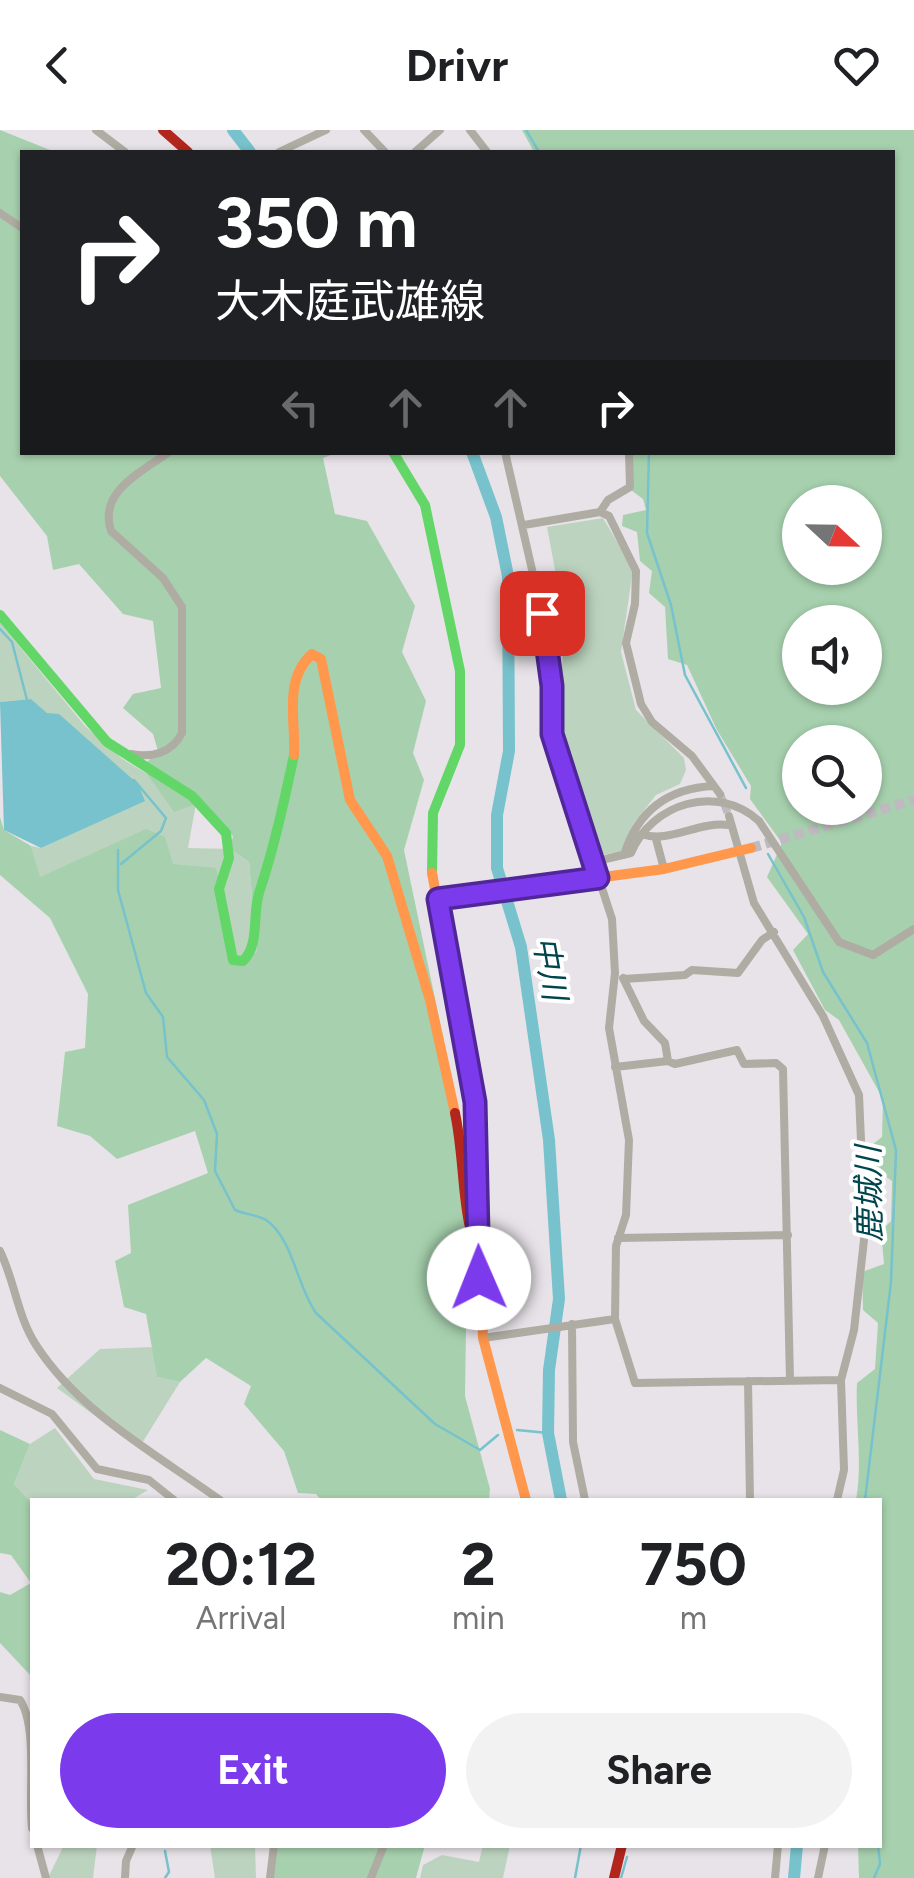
<!DOCTYPE html>
<meta charset="utf-8">
<style>
:root{--surface:#fff;--page:#f2f2f2;--text:#202124;--muted:#757577;--accent:#7c3aed}
body{margin:0;font-family:Figtree,"Noto Sans JP",sans-serif;background:var(--page);color:var(--text);height:100vh;display:flex;flex-direction:column;font-size:38px;white-space:nowrap}
*{box-sizing:border-box;margin:0}
p{font-size:32px;color:var(--muted)}
.icon{flex:none;width:55px;height:55px;fill:none;stroke:currentColor;stroke-width:2;stroke-linecap:round;stroke-linejoin:round}
.map{position:relative;flex:1;overflow:hidden}
.drawer{position:absolute;left:30px;top:1368px;width:852px;height:350px;display:flex;flex-direction:column;background:var(--surface);border-radius:0px;box-shadow:0 2px 8px #0004}
.drawer>*{flex:none}
.guide{position:absolute;left:20px;top:20px;width:875px;height:305px;border-radius:0px;box-shadow:0 2px 8px #0004;background:#202124;color:#fff;overflow:hidden}
.needle{width:65px;rotate:112deg}
.fabs{position:absolute;left:782px;top:355px;display:grid;gap:20px}
.fabs a{display:grid;place-items:center;width:100px;height:100px;border-radius:50%;background:var(--surface);box-shadow:0 2px 8px #0004;font-size:50px}
.pin{position:absolute;display:grid;place-items:center;width:85px;height:85px;color:#fff;margin:-42px;border-radius:20px;box-shadow:0 5px 15px #0006}
.me{position:absolute;width:110px;margin:-55px;rotate:359deg;stroke-linejoin:round;filter:drop-shadow(0 0 8px #0008)}
.turn{display:flex;align-items:center;gap:35px;height:210px;padding:0 30px;font-size:45px}
.turn .icon{width:130px;height:130px;stroke-width:2.5}
.turn b{display:block;font-size:70px;line-height:85px}
.lanes{display:flex;align-items:center;height:95px;padding:0 30px;background:#0003;justify-content:center;gap:50px;direction:ltr}
.lanes .off{opacity:.35}
.eta{display:flex;justify-content:space-evenly;align-items:center;height:170px;text-align:center}
.eta b{font-size:60px;font-weight:700;line-height:70px}
.cta{display:flex;gap:20px;margin-top:auto;padding:20px 30px}
.cta a{flex:1;height:115px;border-radius:60px;background:var(--accent);color:#fff;font-size:40px;font-weight:700;line-height:115px;text-align:center}
.cta a+a{background:var(--page);color:var(--text)}
header{display:flex;justify-content:space-between;align-items:center;height:130px;padding:0 30px;background:var(--surface);font-size:45px;font-weight:700}
.map>svg:first-child{display:block}
</style>
<header><svg class="icon" aria-label="back" viewBox="0 0 24 24"><path d="M15 5l-7 7 7 7"/></svg>Drivr<svg class="icon" aria-label="heart" viewBox="0 0 24 24"><path d="M12 20l-8-8c-3-5 5-10 8-4 3-6 11-1 8 4z"/></svg></header>
<div class="map">
<svg width="914" height="1748" viewBox="0 0 914 1748">
<rect width="100%" height="100%" fill="#e7e3e8"/>
<path fill="#bcd4bf" d="M603,388L633,439L621,522L636,580L684,628L686,640L680,654L656,665L634,693L621,722L594,726L555,601L566,499L547,397Z
M0,493L85,596L121,628L196,674L188,718L230,719L249,732L257,822L236,828L39,747L31,716L41,718L144,670L31,569L0,572Z
M153,1217L157,1247L180,1252L139,1318L57,1258L100,1219Z
M55,1298L94,1349L148,1360L131,1370L32,1373L14,1354L30,1314Z
M64,1715H97L93,1748H48Z
M210,1715H255L256,1748H215Z
M483,1715H510L503,1748H420L423,1735L442,1725L479,1732Z"/>
<path fill="#a7d1ae" fill-rule="evenodd" d="M0,0L55,22H22V322L336,323L323,328L335,384L367,391L415,476L402,522L426,571L413,623L424,650L404,720L457,974L467,1132L465,1266L490,1359L489,1370H321L316,1364L298,1363L284,1321L244,1274L251,1256L206,1228L180,1252L157,1247L146,1184L124,1177L115,1131L131,1123L128,1075L208,1043L195,1001L117,1029L90,1006L57,996L65,922L85,918L88,864L50,788L0,745V687L4,700L31,716L40,747L146,699L165,707L173,734L216,738L236,827L257,822L249,732L230,719L233,706L196,674L174,682L142,637L158,621L153,604L123,578L133,564L161,558L153,491L123,484L79,434L53,440L47,406L0,346Z
M522,0H914V1748H859L858,1715H880V1370H856C863,1332 855,1292 857,1253L875,1239L878,1193L863,1180L862,1142L884,1134L881,1101L891,1091L892,1051L872,1037V1015L882,1007L883,969L839,890L825,880L793,820L808,804L767,747L782,713L750,669L751,656L717,600L687,535L668,529L665,477L649,463L652,441L640,431L637,402L622,396L623,385L646,380L643,369L631,360L632,323L892,322V22H534ZM800,372H865V438H800ZM800,492H865V558H800ZM800,612H865V678H800Z
M0,1300L30,1314L14,1354L32,1373V1547L0,1513V1462L10,1465L31,1453L11,1425L0,1423Z
M307,1715H425L416,1748H273L277,1718Z"/>
<path fill="#77c2cc" d="M31,569L47,583L59,584L138,654L145,671L41,718L4,700L0,572Z"/>
<g fill="none" stroke-linecap="round" stroke-linejoin="round">
<path stroke="#77c2cc" stroke-width="2.5" d="M526,0L539,22
M649,322L647,403L671,475L685,545L746,658
M0,499L12,512L27,570
M118,720V760L146,863L163,887L167,927L204,970L217,1004L215,1041L235,1080C244,1084 258,1085 266,1090C293,1108 297,1157 316,1183L435,1294L480,1320L498,1305
M768,724L804,787L823,842L867,913L896,1020L891,1152L865,1370
M121,734L161,701L166,688L134,650
M517,1300L548,1303
M880,1667V1680
M165,1748L169,1742L165,1721
M575,1748L581,1715
M621,1748L627,1727
M874,1748L880,1734L878,1715"/>
<path stroke="#77c2cc" stroke-width="12" d="M233,0L250,22
M472,322L496,387L508,446L509,621L497,685V738L521,817L549,1010L559,1169L549,1240L548,1303L561,1370
M794,1748L797,1715"/>
<path stroke="#bebabf" stroke-width="8" stroke-dasharray="8 4" stroke-linecap="butt" d="M720,664L729,686"/>
<path stroke="#bebabf" stroke-width="10" stroke-dasharray="10 5" stroke-linecap="butt" d="M751,718L914,670"/>
<path stroke="#afaca3" stroke-width="8" d="M96,0L125,22
M364,0L385,22
M470,0L487,22
M279,22L326,0
M415,22L440,0
M0,83L22,98
M505,322L547,505L552,604L612,789L615,843L609,898L629,1010L626,1085L616,1116L615,1189L635,1253L841,1250
M600,382L609,386L636,441L635,474L626,513L641,574L652,592L692,626L720,664
M524,395L600,382L608,370L630,357L629,322
M131,624C152,628 172,623 182,603V477L163,448L111,401C98,361 142,342 169,322
M729,686L754,773L823,886L859,965L865,1101L854,1200L841,1250L844,1340L837,1370
M642,704C668,714 699,691 728,695
M656,709L664,739
M624,725C638,680 668,658 714,656
M593,732L631,723C652,673 717,653 759,691L839,812L873,825L914,799
M624,849L685,845L692,840L738,843L762,810L774,802
M668,931L675,934L737,920L744,934L776,933L783,939L790,1250
M615,937L668,931L665,913L644,891L623,848
M618,1108L788,1105
M0,1121C15,1152 17,1185 36,1215C79,1282 156,1324 220,1370
M572,1194L573,1312L585,1370
M483,1208L615,1189
M748,1251L750,1370
M0,1258L52,1284L97,1339L149,1350L174,1370
M0,1567L20,1570C38,1597 28,1663 32,1698
M37,1715L46,1748
M125,1748L126,1731L133,1715
M270,1748L274,1715
M371,1748L384,1715
M775,1748L778,1715
M818,1748L825,1715"/>
<path stroke="#63d668" stroke-width="10" d="M393,322L425,375L460,541V615L433,683L432,743
M0,485L107,612L192,666L226,703L229,728L219,759L233,830L243,831C260,814 252,786 259,763C274,718 284,672 294,625"/>
<path stroke="#ff974d" stroke-width="10" d="M294,625C296,590 283,550 312,524L321,529L350,670L387,726L430,870L455,983
M432,743L475,972L483,1208L526,1370
M437,769L664,739L751,718"/>
<path stroke="#b3261e" stroke-width="10" d="M163,0L188,22
M455,983C465,1030 461,1078 477,1123
M614,1748L622,1715"/>
</g>
<g fill="none" stroke-linecap="round" stroke-linejoin="round">
<defs>
<path id="route" d="M479,1148L475,972L438,769L598,748L552,604V556L542,483"/>
</defs>
<use href="#route" stroke="#51269a" stroke-width="25"/>
<use href="#route" stroke="#7c3aed" stroke-width="18"/>
</g>
<g text-anchor="middle" dominant-baseline="central" stroke-width="8" stroke-linejoin="round" paint-order="stroke">
<g font-size="32" font-style="italic" fill="#00464c" stroke="#fff">
<text transform="translate(550 838) rotate(80)">中川</text>
<text transform="translate(869 1064) rotate(-91)">鹿城川</text>
</g>
</g>
</svg>
<div class="fabs">
<a><svg class="needle" viewBox="-14 -14 28 28"><path d="M0-13l5 13h-10z" fill="#e53935"/><path d="M0 13l5-13h-10z" fill="#757577"/></svg></a>
<a><svg class="icon" aria-label="sound" viewBox="0 0 24 24"><path d="M4 9h4l5-4v14l-5-4H4zM17 9q2 3 0 6"/></svg></a>
<a><svg class="icon" aria-label="search" viewBox="0 0 24 24"><circle cx="10" cy="10" r="6"/><path d="M15 15l6 6"/></svg></a>
</div>
<div class="pin" style="left:542px;top:483px;background:#d93025"><svg class="icon" aria-label="arrive" viewBox="0 0 24 24"><path d="M6 21V4h12l-3 4 3 4H6"/></svg></div>
<svg class="me" style="left:479px;top:1148px" viewBox="-20 -20 40 40"><circle r="19" fill="#fff"/><path d="M0-13L10 11 0 6-10 11z" fill="#7c3aed"/></svg>
<div class="guide">
<div class="turn"><svg class="icon" aria-label="right" viewBox="0 0 24 24"><path d="M7 20v-9h11M14 6l5 5-5 5"/></svg><div><b>350 m</b>大木庭武雄線</div></div>
<div class="lanes"><svg class="icon off" aria-label="left" viewBox="0 0 24 24"><path d="M17 20v-9H6M10 6l-5 5 5 5"/></svg><svg class="icon off" aria-label="ahead" viewBox="0 0 24 24"><path d="M12 20V5M6 11l6-6 6 6"/></svg><svg class="icon off" aria-label="ahead" viewBox="0 0 24 24"><path d="M12 20V5M6 11l6-6 6 6"/></svg><svg class="icon" aria-label="right" viewBox="0 0 24 24"><path d="M7 20v-9h11M14 6l5 5-5 5"/></svg></div>
</div>
<section class="drawer">
<div class="eta">
<div><b>20:12</b><p>Arrival</p></div>
<div><b>2</b><p>min</p></div>
<div><b>750</b><p>m</p></div>
</div>
<div class="cta"><a>Exit</a><a>Share</a></div>
</section>
</div>
